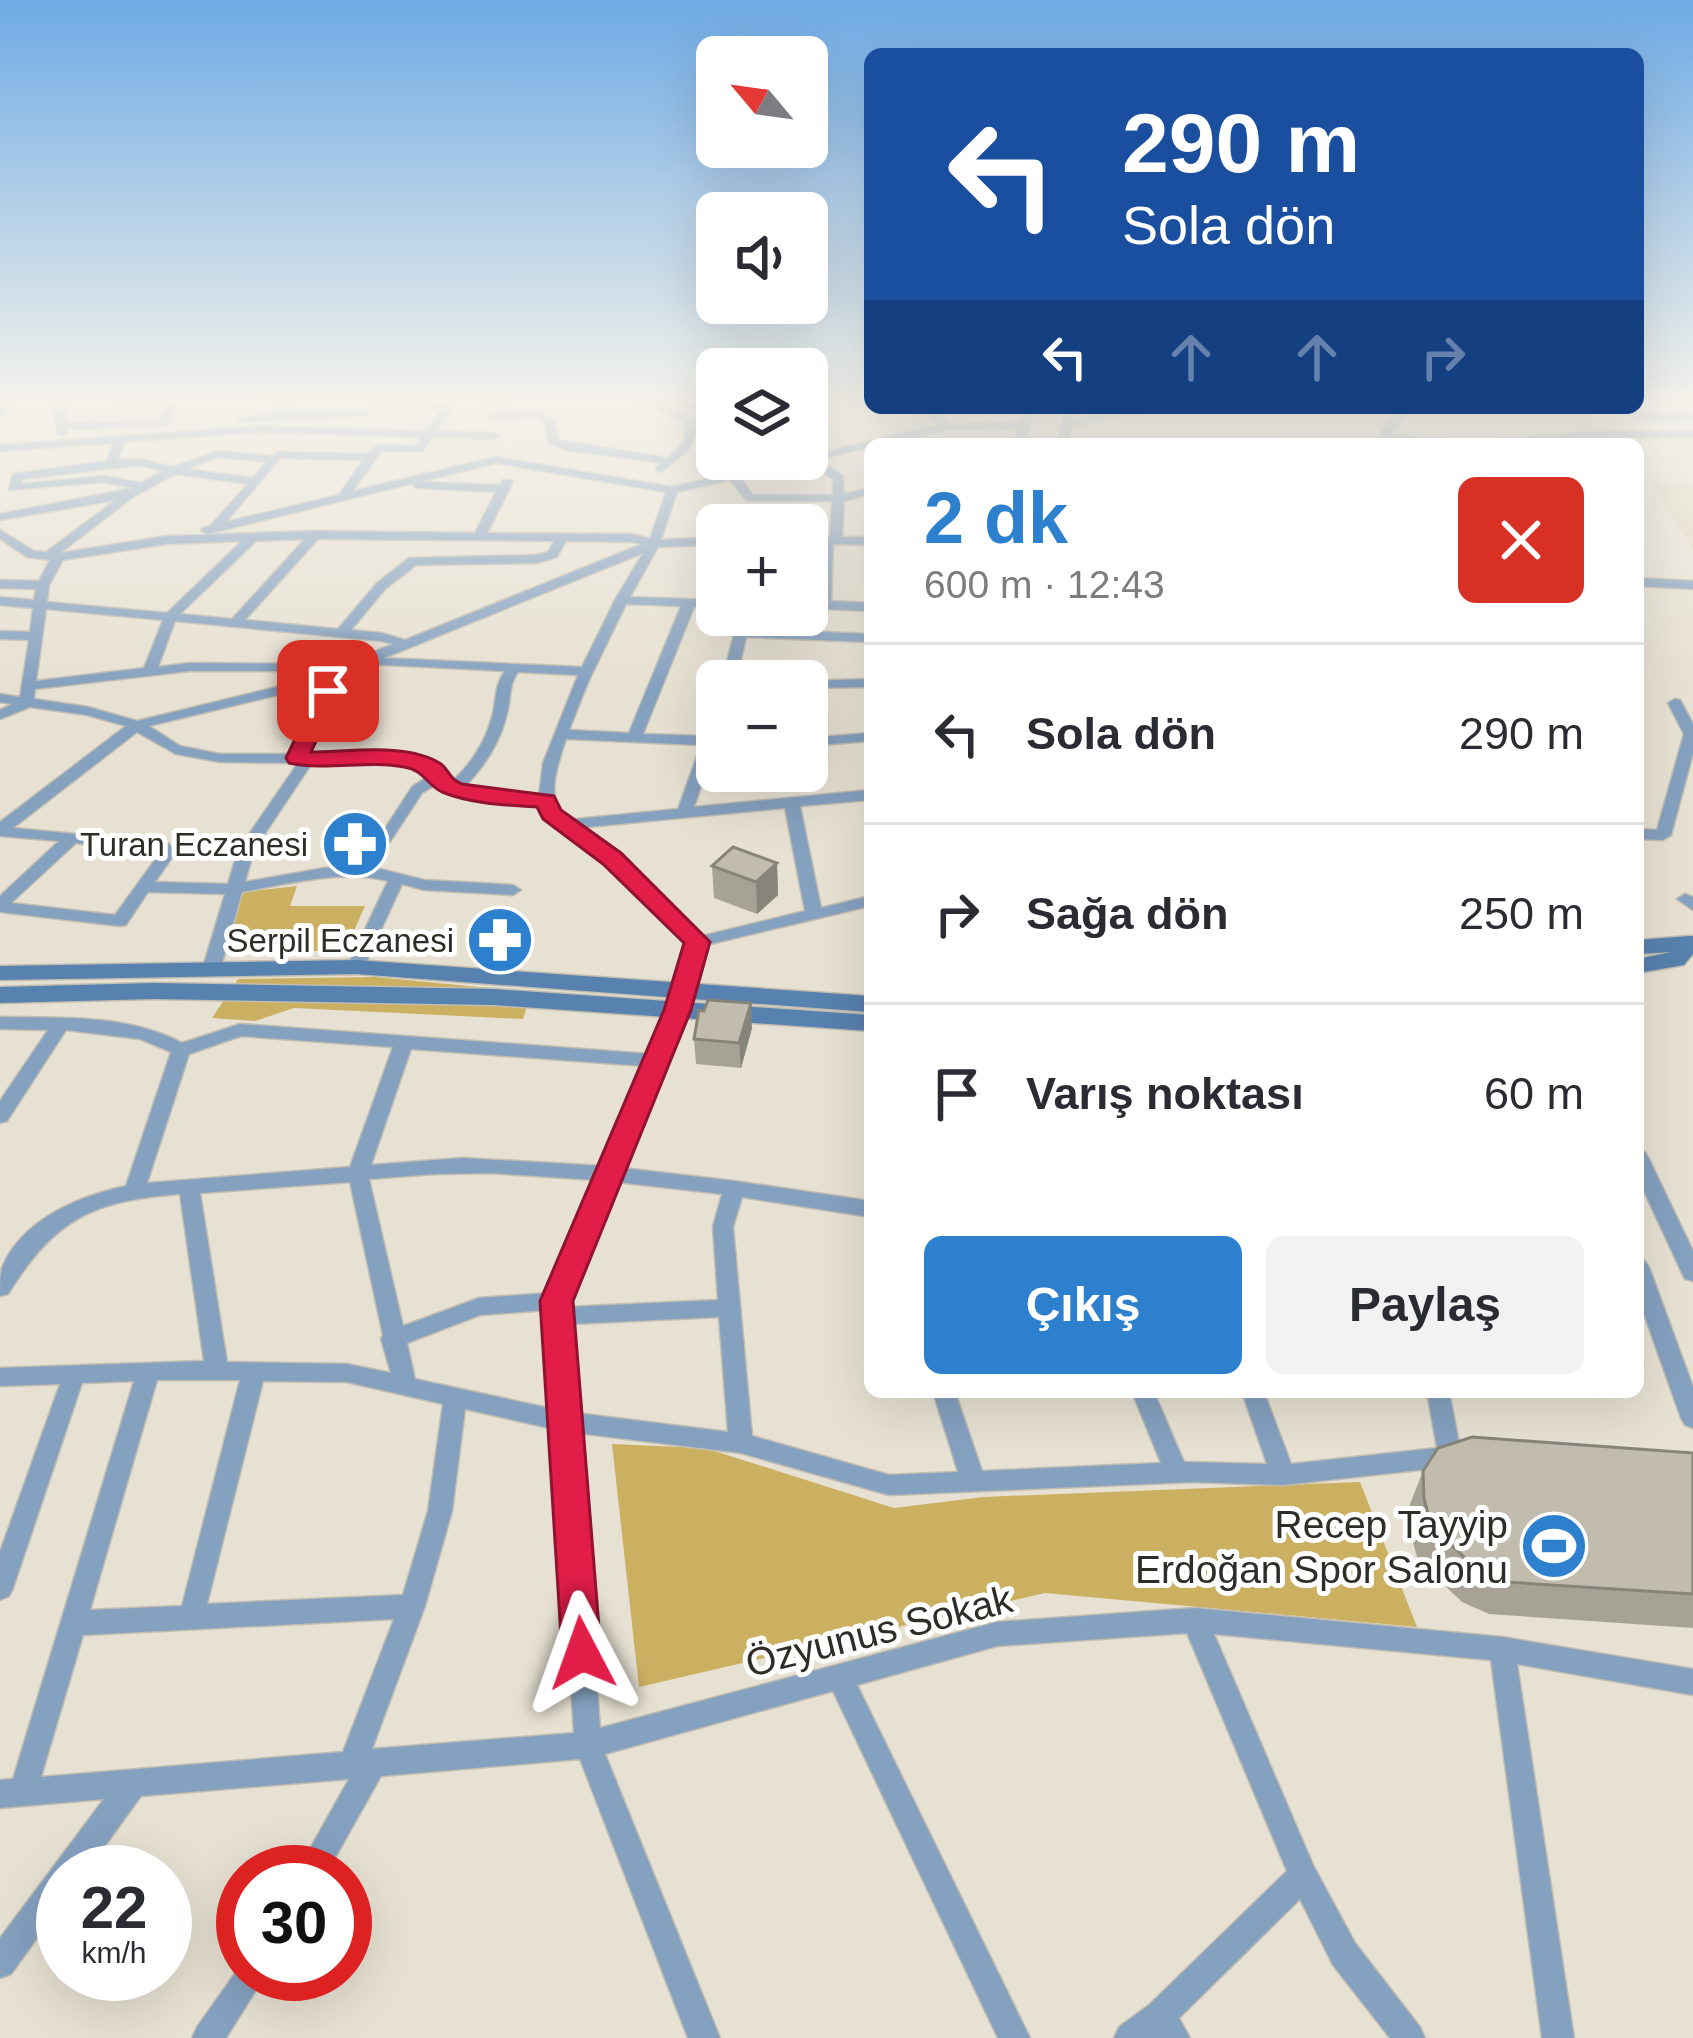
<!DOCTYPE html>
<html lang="tr">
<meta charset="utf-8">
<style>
:root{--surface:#fff;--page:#f2f2f3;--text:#2b2b33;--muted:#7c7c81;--line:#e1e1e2;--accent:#2c80ce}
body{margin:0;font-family:Helvetica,sans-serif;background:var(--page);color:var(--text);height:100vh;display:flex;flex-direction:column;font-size:45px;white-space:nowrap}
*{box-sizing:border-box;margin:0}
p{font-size:39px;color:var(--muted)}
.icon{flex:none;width:66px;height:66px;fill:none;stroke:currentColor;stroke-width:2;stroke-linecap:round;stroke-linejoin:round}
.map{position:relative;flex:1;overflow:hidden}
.sheet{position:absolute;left:864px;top:438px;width:780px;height:960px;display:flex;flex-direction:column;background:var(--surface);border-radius:18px;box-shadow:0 12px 48px #0002}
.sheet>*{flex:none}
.guide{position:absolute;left:864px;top:48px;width:780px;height:366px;border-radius:18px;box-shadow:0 12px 48px #0002;background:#1a4fa0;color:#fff;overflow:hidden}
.needle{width:78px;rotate:299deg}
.controls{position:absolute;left:696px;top:36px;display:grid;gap:24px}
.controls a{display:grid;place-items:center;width:132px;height:132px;border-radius:18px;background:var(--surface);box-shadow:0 12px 48px #0002;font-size:60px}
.speed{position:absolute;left:36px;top:1845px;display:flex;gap:24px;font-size:60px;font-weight:700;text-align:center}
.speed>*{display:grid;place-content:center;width:156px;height:156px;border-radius:50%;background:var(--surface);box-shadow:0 12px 48px #0002;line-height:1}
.speed small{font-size:30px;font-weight:400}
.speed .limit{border:18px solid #d22;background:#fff;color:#111}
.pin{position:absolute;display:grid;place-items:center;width:102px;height:102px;color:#fff;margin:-51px;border-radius:24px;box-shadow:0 6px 18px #0006}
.me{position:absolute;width:132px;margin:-66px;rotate:356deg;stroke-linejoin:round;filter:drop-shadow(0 0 9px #0008)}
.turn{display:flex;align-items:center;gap:42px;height:252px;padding:0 60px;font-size:54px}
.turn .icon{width:156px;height:156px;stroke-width:2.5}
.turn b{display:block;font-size:84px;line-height:102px}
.lanes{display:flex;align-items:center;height:114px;padding:0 60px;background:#0003;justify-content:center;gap:60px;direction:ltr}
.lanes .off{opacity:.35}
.round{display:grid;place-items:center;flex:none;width:126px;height:126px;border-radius:18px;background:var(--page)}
.headline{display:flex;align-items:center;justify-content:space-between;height:204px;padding:0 60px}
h1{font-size:72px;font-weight:700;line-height:90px;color:var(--accent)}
.cta{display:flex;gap:24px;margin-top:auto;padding:24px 60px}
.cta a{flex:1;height:138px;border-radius:18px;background:var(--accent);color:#fff;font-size:48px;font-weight:700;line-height:138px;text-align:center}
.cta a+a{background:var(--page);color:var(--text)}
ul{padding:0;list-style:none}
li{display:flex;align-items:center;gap:36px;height:180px;padding:0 60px;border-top:3px solid var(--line)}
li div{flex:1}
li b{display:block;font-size:45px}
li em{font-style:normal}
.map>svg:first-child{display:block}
</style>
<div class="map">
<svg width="1693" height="2038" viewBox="0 0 1693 2038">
<rect width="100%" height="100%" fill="#e7e1d3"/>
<path fill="#dfd7c2" d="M1650,482H1693V549Z"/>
<path fill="#cbb062" d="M297,886L290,906H365L345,951H236L233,929L243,892Z
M375,977L532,992L523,1019L294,1008L255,1021L212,1018L238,979Z
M612,1444L705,1448L894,1508L983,1497L1360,1482L1417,1627L1045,1593L639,1687Z"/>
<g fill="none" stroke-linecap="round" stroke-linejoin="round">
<defs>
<path id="street" d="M0,401H10L5,415L0,418Z
M53,401H63L66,423L160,421L165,406L119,409L114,406L115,401L176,403L168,426L67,429V433L62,436L57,433Z
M284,401H295L287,412L364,410L369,413L364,416L241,422L236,419L276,412Z
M368,401L453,403L454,405L436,431L494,433L499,436L494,439L432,437L422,451H381L353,491L496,457L672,487L792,459H807V453L812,455L938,425L923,408H934L948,424L1021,422L1025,408H1035L1024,444H1014L1019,428L945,430L885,444H870V447L819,459L843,476L844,494L870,488V494L844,501L842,537H870V545L833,544L831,601L870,603V611L825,609L819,605L821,544H807V536L830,537L832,501H750L746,500L730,480L677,492L661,540L717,537V545L658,547L630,597L717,600V608L694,607L643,734L704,736L710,719L717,715V740L694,807L870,790V800L800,806L821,908L870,896V906L706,945L687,1010L622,1168L734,1181L870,1201V1217L742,1197L733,1227L752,1436L889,1475L958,1472L933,1392H955L982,1471L1161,1463L1132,1392H1154L1184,1462L1267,1464L1242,1392H1264L1291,1464L1437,1448L1427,1392H1449L1460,1448L1467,1456L1463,1463L1455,1466L1283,1485L1193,1482L889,1495L741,1453L578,1433L600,1728L997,1622L1195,1608L1502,1637L1693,1669V1695L1517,1664L1574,2038H1542L1491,1660L1214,1634L1313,1865L1355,1943L1420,2027L1425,2038H1390L1333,1965L1300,1899L1179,2018L1190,2038H1114L1119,2027L1149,2005L1287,1871L1187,1633L997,1646L857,1685L1030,2038H998L833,1691L605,1754L720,2038H688L580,1759L381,1776L327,1872H297L349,1779L141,1796L86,1872H63V1902L11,1974L0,1978V1938L104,1799L0,1808V1780L13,1779L134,1381L82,1383L13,1588L9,1596L0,1600V1552L60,1384L0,1386V1368L204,1361L180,1194C92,1201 56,1218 8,1294L0,1296C0,1288 0,1276 2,1268C21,1220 79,1196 126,1186L171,1052L140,1039L66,1030L7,1121L0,1123V1101L48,1030L0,1029V1017C60,1018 128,1014 182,1043L240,1024L650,1054L669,1010L689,943C655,909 623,871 582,845C566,834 547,825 541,806C505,805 466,805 435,785L422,793L376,863V868L424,880L513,885L521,890L513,895L424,890L402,884L362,971L356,972L347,967L388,881C340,869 289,884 242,892L221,967L212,972L203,967L225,894L148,892L126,925L120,926L0,912V896L59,841L0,836V822L126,726L87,715L30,707L0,719V710L12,704L0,702V694L20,697L29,640L0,639V631L30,632L33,608L0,605V597L34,600L36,589L0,588V580L39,581L50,560L27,557L0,539V530L34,551L46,552L116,500L0,520V514L133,488L104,482L9,490L13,474L107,461L113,443L0,451V445L258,426L426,431L442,408L372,406ZM258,432L421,437L415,446L378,445L368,454L278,452L273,456L218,451L173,467L139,459L118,460L124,442ZM219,457L267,462L253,478L187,469ZM280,458L363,460L339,495L226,522ZM806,462L833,479V495H753L740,478ZM496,463L666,492L650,539L632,534L487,533L513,482L511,480H503L500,485L420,482ZM139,465L163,471L141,483L104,476L20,484L22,479ZM175,474L248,484L210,526L203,528L201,530L207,534L414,483V487L418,488L496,492L475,533L315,531L167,536L60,553L133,497ZM305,539L232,619L180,614L256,541ZM318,539H329L554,541L548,552L536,555L409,558L377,583L338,629L245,620ZM242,541L167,613L47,602L49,585L63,560L167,544ZM566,541L632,542L642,544L405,640L382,633L351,630L385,589L416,565L537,563L557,557ZM643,553L615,600L582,667L384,658ZM626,604L681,606L629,733L569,730L589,680ZM46,609L163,620L144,668L36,681ZM175,621L381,641L393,644L344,664L189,663L158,667ZM367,664L505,671C494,686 497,699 492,717C485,742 471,765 451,782L427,762L407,756L306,755L335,692L351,674L349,671ZM189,671H326L301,681L137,721L88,707L34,699L35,689ZM518,672L578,675L543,763L539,796L495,795L463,788C485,767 502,739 508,709C511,694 509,685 518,672ZM333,678L322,691L291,754H220L180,746L149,726L311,687ZM137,732L176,754L220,762L298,763L238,850L228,884L155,882L176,852L168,843L13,828ZM566,739L701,745L678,809L566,820C544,799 558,764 566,739ZM312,763L407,764L427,777L412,787L360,867L324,868L245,882L254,850ZM785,808L805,911L702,936L617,855L577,828ZM76,843L160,853L115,915L11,903ZM241,1036L393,1047L350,1167L147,1183L189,1054ZM411,1049L645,1066L603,1166L462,1158L371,1165ZM490,1173L597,1180L550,1293L479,1298L403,1326L369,1179L435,1174ZM350,1182L383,1335L381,1339L391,1373L347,1364L227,1362L200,1193ZM617,1182L722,1194L713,1227L718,1300L568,1307V1301ZM547,1310L553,1409L415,1379L407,1343L480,1315ZM719,1317L728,1432L576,1413L570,1324ZM157,1380H240L182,1606L90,1610ZM263,1381L347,1382L443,1404L428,1511L403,1595L207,1604ZM465,1409L554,1429L574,1733L372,1749L425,1606L452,1511ZM394,1619L343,1752L41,1777L83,1635Z
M484,401H512L488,406Z
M636,401L717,403V409L664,406L695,418L698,428L688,450L661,472L656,469L661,463L567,450L549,444L544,422L536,417L491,419L486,416L491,413L538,411L554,420L558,440L668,458L684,442L686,422Z
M1065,408H1075L1073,420L1123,408H1259L1254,411L1123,414L1072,427L1068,444H1058Z
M1398,408H1408L1390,435L1469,441L1474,444L1386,441L1374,444Z
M1585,408C1622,408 1656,417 1693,413V419L1664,422Z
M1693,431V437L1582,438L1475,444L1480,441L1582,432Z
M1638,578L1693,581V589L1638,586Z
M739,615H751L748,629L870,634V642L746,637L736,681H722Z
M870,679V687L807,688V681H803Z
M1675,699L1680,700L1693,724V753L1671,835L1663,840L1638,839V829L1657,830L1684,734L1668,703Z
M870,733V741L807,746V738Z
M1685,894L1693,897V910L1677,899Z
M1638,1150L1645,1152L1648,1157L1693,1251V1281L1685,1279L1682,1273L1638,1178Z
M1638,1259L1645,1261L1649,1267L1693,1387V1428L1685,1425L1681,1418L1638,1297Z
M243,1962V1974H266L226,2038H192L197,2027Z"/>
<path id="secondary" d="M1689,936H1693V954L1684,965L1638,973V959L1671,952L1638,954V940Z
M356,960L870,996V1012L356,974L0,980V966Z
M154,983L493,989L870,1015V1031L493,1005L154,999L0,1003V987Z"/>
</defs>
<use href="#street" stroke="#c2bdb1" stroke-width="3"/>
<use href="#secondary" stroke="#c2bdb1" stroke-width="3"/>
<use href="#street" fill="#85a1c0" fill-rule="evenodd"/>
<use href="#secondary" fill="#5781ae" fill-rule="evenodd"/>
</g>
<path fill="#a6a296" d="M777,863L778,895L757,914L714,898L712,866Z
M752,1028L741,1068L696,1064L694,1039Z
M1693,1453V1628L1489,1614L1462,1602L1418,1560L1410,1532V1504L1423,1471Z"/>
<path fill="#87847a" d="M777,863L778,895L757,914L756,882Z
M751,1003L752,1028L741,1068L739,1043Z"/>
<path fill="#c1bcae" stroke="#87847a" stroke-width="3" d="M733,847L777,863L756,882L712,866Z
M708,1000L751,1003L739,1043L694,1039L699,1010L704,1011Z
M1472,1437L1693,1453V1594L1506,1582L1478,1570L1432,1527L1424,1499L1423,1471L1438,1448Z"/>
<linearGradient id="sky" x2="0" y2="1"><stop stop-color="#6eaae5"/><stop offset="0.58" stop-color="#f4f2eb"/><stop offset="1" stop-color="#f4f2eb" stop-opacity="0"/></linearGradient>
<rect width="1693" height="687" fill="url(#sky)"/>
<path fill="#e11d48" stroke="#92132f" stroke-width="3" d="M328,684L339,691L311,752C349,752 408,742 441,764C450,771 449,779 462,784L554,796L561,810L621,853L710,942L691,1010L573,1301L601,1653L596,1666L582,1672L568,1666L562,1653L540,1301L664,1010L684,943L603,864L543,819L537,807C505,805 472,804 442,792C427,785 424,770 404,767C367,760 327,771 289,763L286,758L318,691Z"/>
<defs>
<symbol id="pharmacy-disc" viewBox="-11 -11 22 22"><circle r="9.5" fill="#2c80ce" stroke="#fff"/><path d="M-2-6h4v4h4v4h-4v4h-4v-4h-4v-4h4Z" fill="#fff"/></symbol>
<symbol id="stadium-disc" viewBox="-11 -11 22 22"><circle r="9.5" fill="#2c80ce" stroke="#fff"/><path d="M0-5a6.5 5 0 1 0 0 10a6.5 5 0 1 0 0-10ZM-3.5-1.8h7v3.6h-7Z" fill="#fff"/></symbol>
</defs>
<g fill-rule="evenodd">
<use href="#pharmacy-disc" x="317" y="806" width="76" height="76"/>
<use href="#pharmacy-disc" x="462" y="902" width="76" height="76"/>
<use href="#stadium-disc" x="1516" y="1508" width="76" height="76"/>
</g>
<g text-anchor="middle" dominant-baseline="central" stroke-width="10" stroke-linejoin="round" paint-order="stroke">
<g font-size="33" fill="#2e2d27" stroke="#fff" text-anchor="end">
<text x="308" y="844">Turan Eczanesi</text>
<text x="454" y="940">Serpil Eczanesi</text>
</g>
<g font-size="39" fill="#2e2d27" stroke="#fff" text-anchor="end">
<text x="1508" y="1524">Recep Tayyip<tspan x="1508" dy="45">Erdoğan Spor Salonu</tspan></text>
</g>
<g font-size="39" fill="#2e2d27" stroke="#fff">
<text transform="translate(879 1631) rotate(-14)">Özyunus Sokak</text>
</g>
</g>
</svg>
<div class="controls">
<a><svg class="needle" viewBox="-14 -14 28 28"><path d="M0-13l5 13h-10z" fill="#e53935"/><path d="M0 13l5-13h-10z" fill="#7c7c81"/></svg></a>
<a><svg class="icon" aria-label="sound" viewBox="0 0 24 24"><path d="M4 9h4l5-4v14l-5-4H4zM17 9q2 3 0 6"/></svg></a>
<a><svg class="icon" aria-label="layers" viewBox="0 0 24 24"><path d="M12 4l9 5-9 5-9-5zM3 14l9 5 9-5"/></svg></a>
<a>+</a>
<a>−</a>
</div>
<div class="speed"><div>22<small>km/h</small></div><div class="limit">30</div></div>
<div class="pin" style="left:328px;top:691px;background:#d93025"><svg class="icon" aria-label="arrive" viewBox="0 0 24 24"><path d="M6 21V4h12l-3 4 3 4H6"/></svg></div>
<svg class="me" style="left:582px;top:1653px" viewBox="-20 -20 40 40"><path d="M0-17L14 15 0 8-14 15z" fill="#e11d48" stroke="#fff" stroke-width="4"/></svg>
<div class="guide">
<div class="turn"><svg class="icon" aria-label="left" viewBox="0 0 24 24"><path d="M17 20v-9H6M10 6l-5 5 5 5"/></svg><div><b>290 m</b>Sola dön</div></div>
<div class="lanes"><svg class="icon" aria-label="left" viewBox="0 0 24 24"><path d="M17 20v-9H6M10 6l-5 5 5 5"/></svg><svg class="icon off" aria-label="ahead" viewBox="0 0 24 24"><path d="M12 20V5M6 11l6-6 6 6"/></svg><svg class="icon off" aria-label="ahead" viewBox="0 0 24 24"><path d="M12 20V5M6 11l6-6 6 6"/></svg><svg class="icon off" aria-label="right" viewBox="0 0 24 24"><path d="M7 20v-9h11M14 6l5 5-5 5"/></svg></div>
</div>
<section class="sheet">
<div class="headline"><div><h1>2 dk</h1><p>600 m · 12:43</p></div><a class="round" style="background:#d93025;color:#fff"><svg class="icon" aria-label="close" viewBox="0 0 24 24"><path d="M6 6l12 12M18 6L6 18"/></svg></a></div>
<ul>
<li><svg class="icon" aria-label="left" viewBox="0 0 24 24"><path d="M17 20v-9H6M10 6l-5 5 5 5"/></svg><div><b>Sola dön</b></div><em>290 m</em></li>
<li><svg class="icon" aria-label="right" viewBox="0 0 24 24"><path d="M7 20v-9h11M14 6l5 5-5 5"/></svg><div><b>Sağa dön</b></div><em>250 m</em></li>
<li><svg class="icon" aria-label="arrive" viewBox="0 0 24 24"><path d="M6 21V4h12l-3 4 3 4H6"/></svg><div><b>Varış noktası</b></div><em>60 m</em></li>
</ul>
<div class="cta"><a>Çıkış</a><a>Paylaş</a></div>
</section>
</div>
